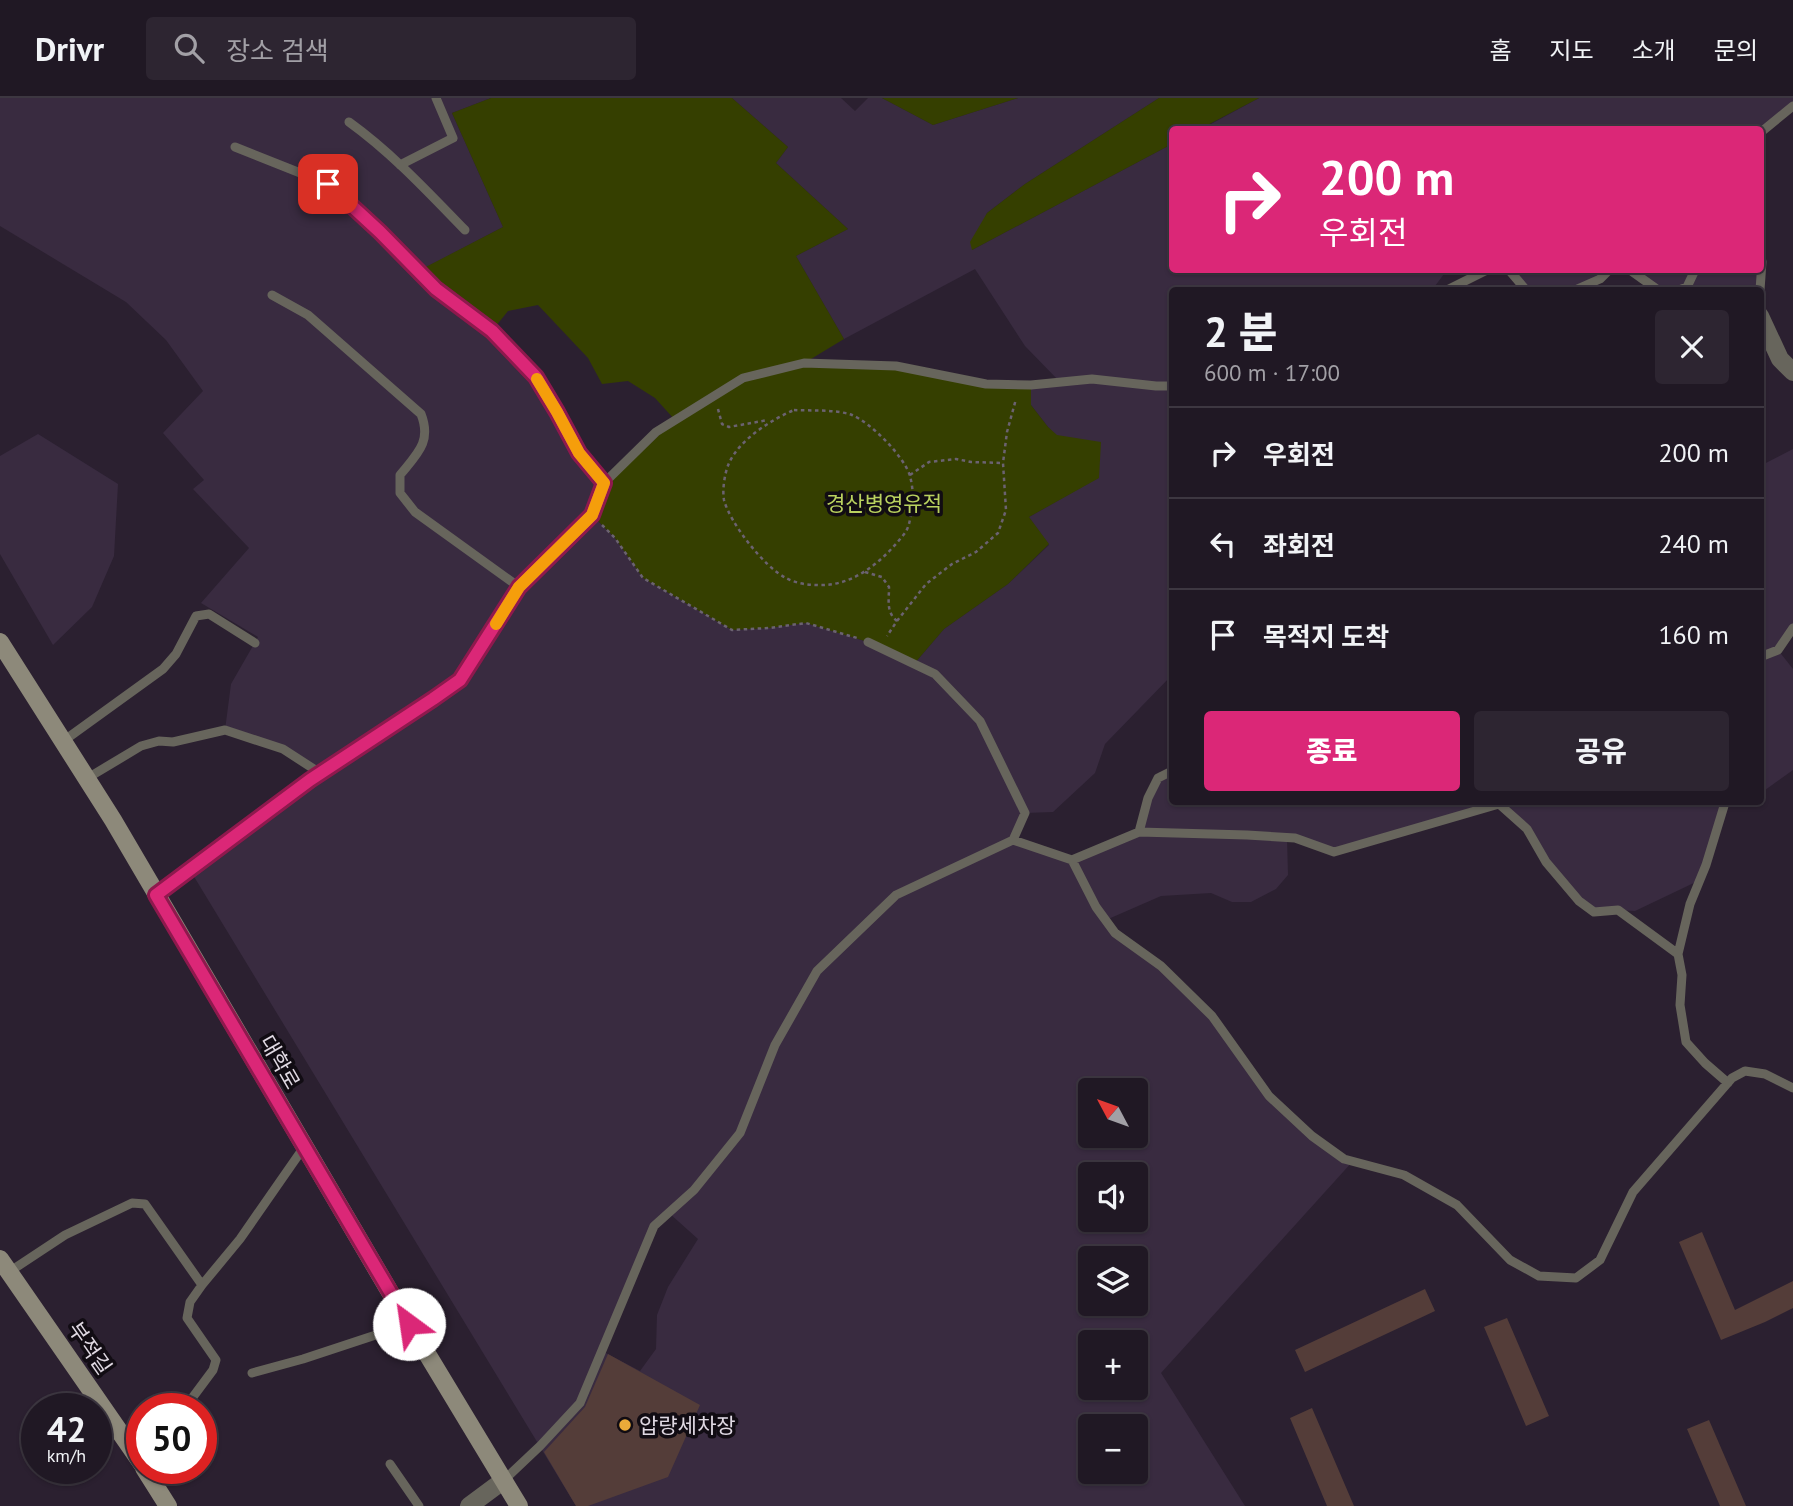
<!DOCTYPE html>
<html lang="ko">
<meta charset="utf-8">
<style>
:root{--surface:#201824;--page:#2d2531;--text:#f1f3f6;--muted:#a2a0a6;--line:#3d3741;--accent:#db2777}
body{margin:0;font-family:"PT Sans","Noto Sans KR",sans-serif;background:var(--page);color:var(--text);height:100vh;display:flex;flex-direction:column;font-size:26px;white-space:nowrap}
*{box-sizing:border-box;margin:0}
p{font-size:23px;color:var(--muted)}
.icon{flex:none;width:38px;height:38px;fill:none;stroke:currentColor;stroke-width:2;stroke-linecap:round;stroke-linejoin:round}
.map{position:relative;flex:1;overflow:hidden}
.side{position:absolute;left:1169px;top:189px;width:595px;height:518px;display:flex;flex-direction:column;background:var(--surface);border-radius:7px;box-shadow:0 2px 5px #0004,0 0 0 2px var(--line)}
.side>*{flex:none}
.guide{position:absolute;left:1169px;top:28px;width:595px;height:147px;border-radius:7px;box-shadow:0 2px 5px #0004,0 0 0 2px var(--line);background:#db2777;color:#fff;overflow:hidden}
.needle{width:46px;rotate:311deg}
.controls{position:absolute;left:1078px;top:980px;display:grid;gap:14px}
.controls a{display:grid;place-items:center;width:70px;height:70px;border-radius:7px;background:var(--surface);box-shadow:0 2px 5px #0004,0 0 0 2px var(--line);font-size:35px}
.speed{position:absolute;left:21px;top:1295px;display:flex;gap:14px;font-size:35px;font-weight:700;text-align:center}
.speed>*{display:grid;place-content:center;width:91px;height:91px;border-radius:50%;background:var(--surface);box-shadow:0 2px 5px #0004,0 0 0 2px var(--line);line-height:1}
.speed small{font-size:18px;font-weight:400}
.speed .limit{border:10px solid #d22;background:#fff;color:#111}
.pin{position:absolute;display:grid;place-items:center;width:60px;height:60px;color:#fff;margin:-30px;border-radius:14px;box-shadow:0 4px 10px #0006}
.me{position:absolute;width:77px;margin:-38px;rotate:329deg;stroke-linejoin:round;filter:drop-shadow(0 0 5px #0008)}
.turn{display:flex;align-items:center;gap:24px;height:147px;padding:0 35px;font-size:32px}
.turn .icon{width:91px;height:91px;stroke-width:2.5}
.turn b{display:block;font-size:49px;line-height:60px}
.round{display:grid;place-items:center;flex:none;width:74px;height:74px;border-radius:7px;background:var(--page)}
.headline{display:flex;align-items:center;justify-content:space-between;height:119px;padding:0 35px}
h1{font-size:42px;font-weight:800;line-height:52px}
.cta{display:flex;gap:14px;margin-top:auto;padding:14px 35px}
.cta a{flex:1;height:80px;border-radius:7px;background:var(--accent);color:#fff;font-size:28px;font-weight:800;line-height:80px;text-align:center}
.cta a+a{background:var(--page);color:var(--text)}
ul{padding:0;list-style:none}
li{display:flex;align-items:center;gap:21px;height:91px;padding:0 35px;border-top:2px solid var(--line)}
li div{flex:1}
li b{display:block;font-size:26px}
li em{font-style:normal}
header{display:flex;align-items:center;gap:42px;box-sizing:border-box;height:98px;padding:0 35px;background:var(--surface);border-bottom:2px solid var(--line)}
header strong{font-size:33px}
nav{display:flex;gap:38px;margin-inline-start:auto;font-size:24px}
.search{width:490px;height:63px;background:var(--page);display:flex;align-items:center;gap:18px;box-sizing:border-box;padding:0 24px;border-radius:7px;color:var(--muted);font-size:26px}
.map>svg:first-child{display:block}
</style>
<header>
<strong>Drivr</strong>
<div class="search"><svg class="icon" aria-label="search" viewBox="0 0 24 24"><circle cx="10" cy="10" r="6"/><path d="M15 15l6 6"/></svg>장소 검색</div>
<nav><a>홈</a><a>지도</a><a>소개</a><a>문의</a></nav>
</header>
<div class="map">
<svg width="1793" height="1408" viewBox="0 0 1793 1408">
<rect width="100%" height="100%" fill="#2b2030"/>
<path fill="#392b40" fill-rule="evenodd" d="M0,0H491L452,15L503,129L419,173L492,233L536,279L579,355L604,385L592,417L615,440L643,480L732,532L769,530L806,525L868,544L914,566L944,531L1008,486L1049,447L1029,419L1098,380L1048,329L1031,307V287L1059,283L1025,248L975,171L844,241L796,158L848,131L776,65L788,49L732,0H841L855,13L868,0H882L933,27L1018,0H1159L1025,86L987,115L972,152L1172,46V172H1447L1432,192H1172V577L1105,646L1095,675L1053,714L1025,715L1013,742L1072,762L1138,734L1158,680L1172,673V704H1740L1724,708L1700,782L1635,813L1618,812L1594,814L1579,803L1527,731L1499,706L1334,754L1287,740L1288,777L1276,791L1251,804H1232L1211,795L1161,798L1106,822L1161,868L1212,918L1269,998L1313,1038L1353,1063L1161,1275L1245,1408H576L190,772L320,675L283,651L225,632L231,586L258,539L201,505L249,450L193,391L204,382L163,335L203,293L166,242L126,204L0,128ZM1090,992H1136V1038H1090ZM1090,1076H1136V1122H1090ZM669,1115L698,1141L668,1189L657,1217L656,1251L640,1273L602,1253L654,1128ZM1090,1160H1136V1206H1090ZM1090,1244H1136V1290H1090ZM1090,1328H1136V1374H1090Z
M1259,0H1793V8L1760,32H1200Z
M1509,172H1594L1600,181L1575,192H1526Z
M1630,172H1760V192H1658Z
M38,336L118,386L114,458L92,509L53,547L0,456V358Z
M1793,351V530L1778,552L1793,571V672L1761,695L1760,368Z"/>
<path fill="#353f00" d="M491,0H732L788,49L776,65L848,131L796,158L844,241L806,264L896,268L986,286L1031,287V307L1048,329L1057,337L1101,344L1099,380L1029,419L1049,446L1008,486L944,531L914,566L868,544L806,525L769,530L732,532L643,480L615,440L592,417L601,392L675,322L655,300L628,283L602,286L588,260L538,207L508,213L492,233L418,173L503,129L452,15Z
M882,0H1018L933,27Z
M1159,0H1259L1200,31L1172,32V46L972,152L970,144L987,115L1025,86Z"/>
<path fill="#543d39" d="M1702,1134L1735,1212L1793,1183V1210L1765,1224L1721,1242L1679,1144Z
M1425,1191L1435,1213L1305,1274L1295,1252Z
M1507,1220L1549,1318L1526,1328L1484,1229Z
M608,1256L700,1307L668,1379L588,1408H576L544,1354L585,1309Z
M1312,1310L1354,1408H1327L1290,1320Z
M1709,1322L1746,1408H1720L1687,1331Z"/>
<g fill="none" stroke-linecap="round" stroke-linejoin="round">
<path stroke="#6b6270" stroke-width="2.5" stroke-dasharray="3.5 3.5" stroke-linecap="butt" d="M718,311L722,326L729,329L768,322
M794,312C812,313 835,311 852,317C871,325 904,358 910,378C913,389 914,404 911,415C910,422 909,429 905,435C884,462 854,489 817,487C807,487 795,485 786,480C764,469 730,425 724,402C722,391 725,374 729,365C740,341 771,322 794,312Z
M910,377L929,364L956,361L971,364L1003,365
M602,427L615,440L643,480L732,532L769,530L806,525L857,540
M865,474L882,479L889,489C889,503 886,514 897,523L887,538
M897,523L926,486L952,466L976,454L998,435L1006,412L1003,365L1007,334L1016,301"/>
<path stroke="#67655c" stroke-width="9" d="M349,24C392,55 428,94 465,132
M1760,35L1793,8
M235,49L328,86L380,134L436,191L492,233L536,279L557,314L579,355L604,385
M400,67L453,40L436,0
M1509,172L1526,192
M1630,172L1658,192
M1687,189L1695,172
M1447,192L1487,172
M1575,192L1600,181L1609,172
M1679,192L1687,189L1695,192
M1760,192L1762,164L1760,154
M272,197L308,217L421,316C432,344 417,356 400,377V395L415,414L519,489
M868,544L935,576L980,623L1025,715L1013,742
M1760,559L1778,552L1793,530
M62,644L163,571L176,556L196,518L209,516L255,545
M86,681L141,648L159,643L173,644L225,632L283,651L320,675
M1499,706L1527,731L1546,764L1579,803L1594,814L1618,812L1678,856L1682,877L1680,907L1686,944L1705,965L1728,985
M1139,734L1148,700L1158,680L1172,673
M1072,762L1139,734L1247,737L1295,740L1334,754L1499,706V704
M156,797L310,682L434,601L460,582L519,489L592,417L604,385L656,334L743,280L804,265L896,268L986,286L1031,287L1092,281L1156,288H1172
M1678,856L1690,806L1706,767L1724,708L1723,704
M9,1174L65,1137L132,1105L145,1106L202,1187
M252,1275L303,1261L409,1226
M184,1311L213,1272L216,1262L187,1220L190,1204L202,1187L240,1141L304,1049
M390,1366L419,1408
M504,1382L540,1348L580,1305L654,1128L694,1092L740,1035L775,947L817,873L896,797L1013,742L1072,762L1096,809L1115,835L1161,868L1212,918L1269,998L1312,1038L1344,1061L1404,1077L1457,1107L1510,1162L1539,1178L1576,1180L1600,1162L1633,1094L1732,980L1745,973L1765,976L1793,990"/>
<path stroke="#67655c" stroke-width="18" d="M1760,218L1780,261L1793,274
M469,1408L504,1382"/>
<path stroke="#8d897a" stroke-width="18" d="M0,544L113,722L397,1206L519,1408
M0,1161L142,1366
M144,1370L168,1408"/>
</g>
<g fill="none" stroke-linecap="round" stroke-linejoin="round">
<defs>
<path id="route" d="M328,86L380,134L436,191L492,233L536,279L557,314L579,355L604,385L592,417L519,489L460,582L433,601L310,682L156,797L409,1226"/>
</defs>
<use href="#route" stroke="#8e194d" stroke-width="18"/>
<use href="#route" stroke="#db2777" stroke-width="12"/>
<path stroke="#f59e0b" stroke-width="12" d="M496,526L519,489L592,417L604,385L579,355L557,314L537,281"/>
</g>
<circle fill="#ebaa39" stroke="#110c13" stroke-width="2.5" cx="625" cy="1327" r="7"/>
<g text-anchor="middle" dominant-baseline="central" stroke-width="7" stroke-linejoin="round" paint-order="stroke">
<g font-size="21" fill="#bad25f" stroke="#110c13">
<text x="884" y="405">경산병영유적</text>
</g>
<g font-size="21" fill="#e0d9e3" stroke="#110c13">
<text transform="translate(280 964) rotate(60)">대학로</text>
<text transform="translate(90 1250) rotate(55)">부적길</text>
</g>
<g font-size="21" fill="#e0d9e3" stroke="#110c13" text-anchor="start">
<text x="639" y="1327">압량세차장</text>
</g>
</g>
</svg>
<div class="controls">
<a><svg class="needle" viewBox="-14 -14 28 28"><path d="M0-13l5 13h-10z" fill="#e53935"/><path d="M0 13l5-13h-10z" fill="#a2a0a6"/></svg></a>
<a><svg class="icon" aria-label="sound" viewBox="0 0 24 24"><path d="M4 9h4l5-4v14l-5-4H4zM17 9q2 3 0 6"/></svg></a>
<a><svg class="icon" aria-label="layers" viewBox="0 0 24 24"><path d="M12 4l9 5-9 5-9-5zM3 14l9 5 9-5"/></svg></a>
<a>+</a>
<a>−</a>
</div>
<div class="speed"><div>42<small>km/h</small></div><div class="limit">50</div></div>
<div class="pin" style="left:328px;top:86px;background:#d93025"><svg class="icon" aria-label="arrive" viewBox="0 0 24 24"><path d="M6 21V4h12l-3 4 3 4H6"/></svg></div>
<svg class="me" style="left:409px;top:1226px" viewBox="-20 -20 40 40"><circle r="19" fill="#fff"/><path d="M0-13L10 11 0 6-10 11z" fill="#db2777"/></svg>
<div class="guide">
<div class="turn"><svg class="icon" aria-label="right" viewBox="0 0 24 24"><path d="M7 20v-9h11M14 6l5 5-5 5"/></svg><div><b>200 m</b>우회전</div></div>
</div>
<section class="side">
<div class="headline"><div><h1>2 분</h1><p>600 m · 17:00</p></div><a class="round"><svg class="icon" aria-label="close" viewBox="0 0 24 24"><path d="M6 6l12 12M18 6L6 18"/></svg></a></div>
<ul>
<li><svg class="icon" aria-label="right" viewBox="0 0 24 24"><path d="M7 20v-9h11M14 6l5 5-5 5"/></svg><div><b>우회전</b></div><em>200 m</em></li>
<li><svg class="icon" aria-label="left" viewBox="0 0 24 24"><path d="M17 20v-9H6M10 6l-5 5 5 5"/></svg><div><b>좌회전</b></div><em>240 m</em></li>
<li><svg class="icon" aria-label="arrive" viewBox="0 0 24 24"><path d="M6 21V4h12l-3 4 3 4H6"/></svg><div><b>목적지 도착</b></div><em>160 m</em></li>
</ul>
<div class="cta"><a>종료</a><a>공유</a></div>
</section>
</div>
